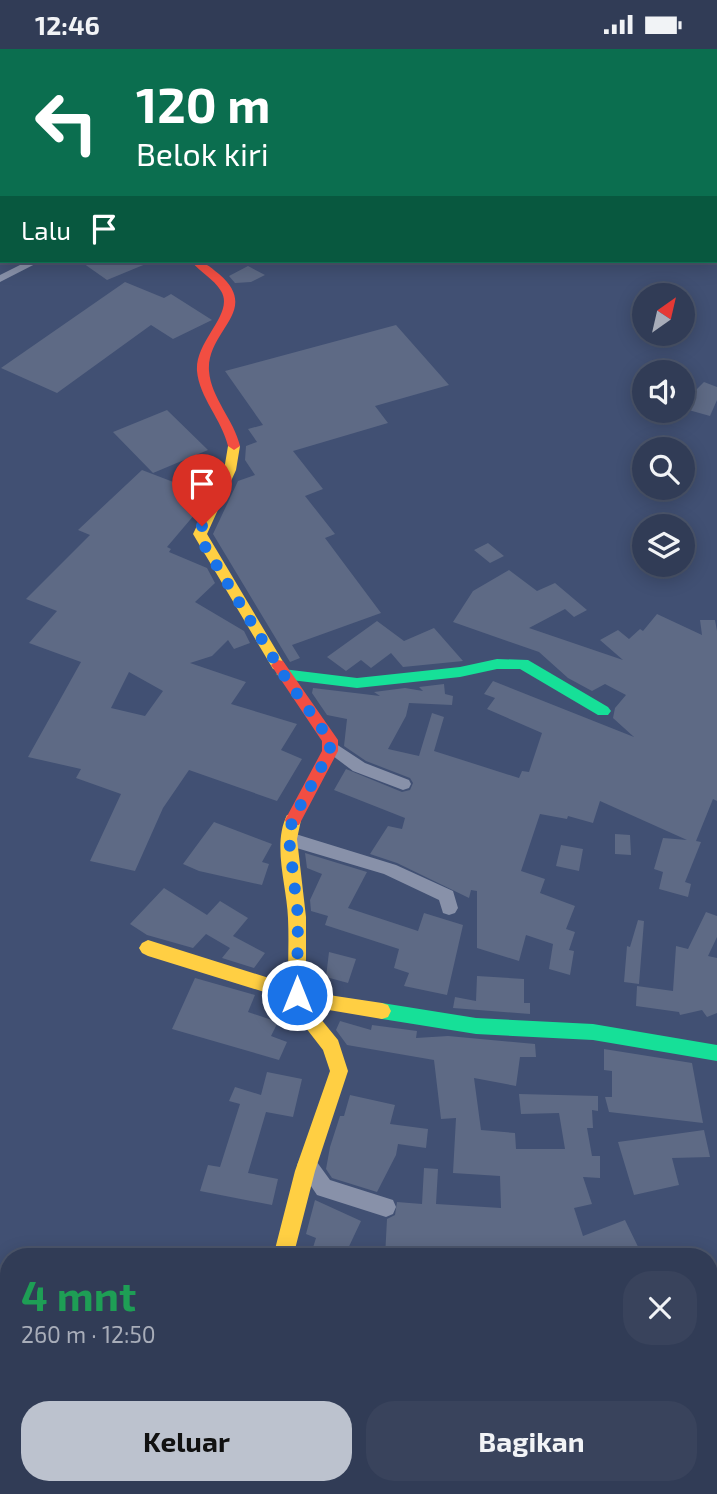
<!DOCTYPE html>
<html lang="id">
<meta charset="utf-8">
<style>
:root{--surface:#313c56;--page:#39435c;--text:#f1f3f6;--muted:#a8adb9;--line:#4c566c;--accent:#bcc2ce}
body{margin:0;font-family:"Exo 2",sans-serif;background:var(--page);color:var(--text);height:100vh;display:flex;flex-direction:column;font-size:26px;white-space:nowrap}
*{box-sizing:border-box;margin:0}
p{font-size:23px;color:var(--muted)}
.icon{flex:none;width:38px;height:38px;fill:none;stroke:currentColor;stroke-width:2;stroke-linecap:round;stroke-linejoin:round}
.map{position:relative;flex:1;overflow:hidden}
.details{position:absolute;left:0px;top:1199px;width:718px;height:247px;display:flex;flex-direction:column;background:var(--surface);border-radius:28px 28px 0 0;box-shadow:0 4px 18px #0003,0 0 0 2px var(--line)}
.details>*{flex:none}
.guide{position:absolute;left:0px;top:0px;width:718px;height:214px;box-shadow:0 4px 18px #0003,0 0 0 2px var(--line);background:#0b6e4f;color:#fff;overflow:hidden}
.needle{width:46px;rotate:34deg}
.controls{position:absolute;left:632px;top:234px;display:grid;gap:14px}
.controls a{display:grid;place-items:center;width:63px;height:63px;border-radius:50%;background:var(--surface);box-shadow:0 4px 18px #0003,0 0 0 2px var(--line);font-size:35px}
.pin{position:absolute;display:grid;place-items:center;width:60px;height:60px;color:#fff;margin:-72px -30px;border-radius:50% 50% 50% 0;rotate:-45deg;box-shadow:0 0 7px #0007}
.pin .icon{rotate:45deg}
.me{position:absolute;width:77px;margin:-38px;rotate:0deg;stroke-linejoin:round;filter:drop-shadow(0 0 5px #0008)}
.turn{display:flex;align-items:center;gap:24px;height:147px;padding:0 21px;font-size:32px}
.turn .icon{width:91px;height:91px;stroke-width:2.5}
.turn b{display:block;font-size:49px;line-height:60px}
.then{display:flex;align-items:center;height:66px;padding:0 21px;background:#0003;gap:14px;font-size:26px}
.round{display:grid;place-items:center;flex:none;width:74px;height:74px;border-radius:28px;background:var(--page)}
.head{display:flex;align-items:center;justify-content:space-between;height:119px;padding:0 21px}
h1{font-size:42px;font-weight:700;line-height:52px;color:#1e9e55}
.button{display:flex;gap:14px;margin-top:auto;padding:14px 21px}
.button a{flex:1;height:80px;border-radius:28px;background:var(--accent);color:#111;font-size:28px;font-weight:700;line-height:80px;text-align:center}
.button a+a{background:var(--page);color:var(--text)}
.status{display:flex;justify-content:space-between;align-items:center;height:49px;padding:0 35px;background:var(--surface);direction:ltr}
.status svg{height:19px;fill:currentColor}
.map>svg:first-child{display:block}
</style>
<div class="status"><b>12:46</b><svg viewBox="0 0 49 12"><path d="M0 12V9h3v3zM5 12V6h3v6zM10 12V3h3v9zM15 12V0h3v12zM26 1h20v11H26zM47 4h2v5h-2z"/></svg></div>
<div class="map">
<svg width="717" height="1445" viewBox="0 0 717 1445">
<rect width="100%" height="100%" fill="#415073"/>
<path fill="#5e6a85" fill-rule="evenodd" d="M80,212H153L107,231Z
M248,217L265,226L251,233L235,234L229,227Z
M125,233L164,249L171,245L212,271L173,290L151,276L57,344L1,319Z
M396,276L449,336L375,357L388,374L293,402L323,440L305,447L335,485L325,489L381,564L292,596L300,609L290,613L213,485L238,432L255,426L245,411L246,397L257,393L248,380L263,376L225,322Z
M704,333L717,338V351L710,367L685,360L691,350L688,349Z
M167,361L208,401L153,424L113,383Z
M142,421L189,439L197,432L210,437L195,465L167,498L171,500L169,503L207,519L215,534L195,553L244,582L250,594L234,600L228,591L212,607L190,614L246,633L231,655L297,675L281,701L302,710L277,752L189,721L163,759L135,822L90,812L121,745L76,729L81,720L28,708L81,613L29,594L57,562L26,550L90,486L78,481ZM129,623L163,642L145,667L111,659Z
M488,494L504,507L490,514L474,501Z
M509,521L537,542L555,534L587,561L574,568L565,560L529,579L623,611L600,591L618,581L629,590L640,580L643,582L657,565L702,586L700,571H715L717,582V752L713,750L696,792L701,793L685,833L691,835L688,848L659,840L663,823L654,820L663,789L687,791L600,752L593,774L568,767L567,770L540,765L521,822L545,830L540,844L575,857L566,880L575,883L569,901L574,902L570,926L549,920L553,895L526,886L519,912L477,899V842L471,841L469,849L397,814L370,805L388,777L402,780L405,769L334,741L346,720L402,743L410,741L413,734L410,729L366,712L344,697L347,670L327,666L312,644L313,639L380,647L374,643L405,639L423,642L419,638L444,635L445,645L453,647L452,656L409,654L406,667L388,700L419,707L432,664L444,668L434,702L519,729L522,722L529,723L542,684L487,660L495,649L484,645L493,632L634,688L613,669L615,659L626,646L605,635L592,642L568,629L539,603L453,573L473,542Z
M377,572L404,592L434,579L463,612L403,618L391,604L371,619L361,611L346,622L327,608Z
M214,773L272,795L262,813L269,815L262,836L199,822L183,815Z
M615,785L630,786L631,806L615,805Z
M561,796L583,800L579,822L556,817Z
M305,804L367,823L348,859L418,882L424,864L463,876L447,946L404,937L409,924L394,919L399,900L325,876L328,867L311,862L310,851L322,825L307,819Z
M164,839L207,866L220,852L248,869L233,887L265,904L254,919L222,909L230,899L206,885L193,899L147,886L130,875Z
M706,863L717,867V888L708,907L717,909V964L707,968L702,961L680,966L679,963L636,957L637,937L673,942L676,897L688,900Z
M638,871L644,872L639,935L624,933L627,897L630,898Z
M329,903L356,910L348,934L326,928Z
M477,927L524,930V954H530V965L453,959L455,948L476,952Z
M195,929L255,946L248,963L278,973L271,987L287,993L279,1011L172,980Z
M340,972L371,981L372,976L417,982L416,989L448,987L535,995L536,1008H520L516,1037L474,1029L481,1081L515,1084L516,1100H565L559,1064L521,1065L519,1045L598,1047V1062L592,1061L593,1079H587L592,1107H600V1129L583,1128L592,1155L574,1159L583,1187L625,1171L643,1208H385L387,1170L395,1166L397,1153L422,1155L424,1119L438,1120L436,1155L501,1159L500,1127L453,1124L456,1069L441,1070L434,1011L347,996L336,981Z
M604,1000L692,1014L703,1074L609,1063L605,1048H612V1022L604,1021Z
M267,1023L302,1030L293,1068L266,1063L248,1124L278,1130L272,1156L200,1142L208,1116L220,1118L240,1055L229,1052L235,1038L261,1046Z
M350,1046L395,1056L390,1075L428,1080L426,1099L398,1095L396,1106L377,1143L332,1129L326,1120L330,1098L340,1067H344Z
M704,1081L710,1108L672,1109L679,1136L634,1146L618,1093Z
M315,1151L361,1172L344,1208H310L316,1189L306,1185Z"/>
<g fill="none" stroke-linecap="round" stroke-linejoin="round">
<path fill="#8891a9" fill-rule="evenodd" d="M298,0H306L297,2Z
M583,0H592L583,2Z
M668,0H683L684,2H669Z
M717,0V6H716V2H712Z
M28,212H41L0,233V226Z
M330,691L365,714L409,731L411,735L409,739L403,741L353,722L325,701L322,697Z
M289,783L396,816L453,842L458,859L455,864L449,866L443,864L439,851L384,825L283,795L281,790L283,785Z
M307,1107L314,1109L330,1131L393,1151L396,1158L393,1165L386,1168L317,1146L297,1116L300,1109Z
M328,1437H350L351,1445H329Z
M415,1437H451L454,1445H418Z"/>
<path fill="#16e098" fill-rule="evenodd" d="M497,610L528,611L608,658L611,662L608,666H598L520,620H497L460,628L357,639L283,630L276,625L283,620L357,629L460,618Z
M382,954L476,969L593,975L717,996V1012L593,991L476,985L382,970L376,968L373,962L376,956Z"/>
<path fill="#ffcf43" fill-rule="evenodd" d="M234,393L240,397L236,421L207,485L285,616L278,621L273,620L193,485L224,421L228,397Z
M293,765L299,766L301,771L297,790L306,868V940L322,945L382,954L388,956L391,962L388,968L382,970L311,958L338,991L348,1022L315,1122L293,1208H273L295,1122L330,1022L323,1001L299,970L290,951L148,907L142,904L139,899L142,894L148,891L288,935C288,913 289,891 288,869C287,837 272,796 287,766Z"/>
<path fill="#f24e42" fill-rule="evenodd" d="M191,212C204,212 209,217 219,225C262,262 206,281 209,322C211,349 234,371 240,397L234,401L228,397C222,371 199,348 197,322C195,291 235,265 221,242C214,230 200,223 191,212Z
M278,611L283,612L338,691V702L299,776H287L285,771L322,702V692L271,616Z"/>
</g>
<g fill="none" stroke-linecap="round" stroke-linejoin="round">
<path stroke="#1a73e8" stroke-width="12" stroke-dasharray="0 21.6" d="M202,477L203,494L283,625L330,691V702L292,772L289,790L298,867L297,946"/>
</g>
</svg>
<div class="controls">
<a><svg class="needle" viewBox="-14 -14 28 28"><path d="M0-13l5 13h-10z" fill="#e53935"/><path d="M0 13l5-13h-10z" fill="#a8adb9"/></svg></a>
<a><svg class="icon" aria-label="sound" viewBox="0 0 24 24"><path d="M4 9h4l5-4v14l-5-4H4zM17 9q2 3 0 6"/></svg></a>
<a><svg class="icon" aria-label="search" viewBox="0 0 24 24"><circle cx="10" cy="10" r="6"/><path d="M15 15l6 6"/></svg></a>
<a><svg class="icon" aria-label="layers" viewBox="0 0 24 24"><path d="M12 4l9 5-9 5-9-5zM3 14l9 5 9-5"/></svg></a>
</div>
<div class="pin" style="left:202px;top:477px;background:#d93025"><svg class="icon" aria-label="arrive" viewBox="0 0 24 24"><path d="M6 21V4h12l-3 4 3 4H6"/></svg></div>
<svg class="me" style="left:297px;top:946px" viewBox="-20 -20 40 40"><circle r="17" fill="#1a73e8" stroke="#fff" stroke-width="3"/><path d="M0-11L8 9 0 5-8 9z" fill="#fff"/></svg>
<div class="guide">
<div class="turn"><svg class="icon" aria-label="left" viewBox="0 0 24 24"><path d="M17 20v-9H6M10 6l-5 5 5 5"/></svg><div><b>120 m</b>Belok kiri</div></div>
<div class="then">Lalu<svg class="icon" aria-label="arrive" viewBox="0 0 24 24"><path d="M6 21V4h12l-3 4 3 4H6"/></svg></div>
</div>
<section class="details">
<div class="head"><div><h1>4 mnt</h1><p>260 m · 12:50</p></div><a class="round"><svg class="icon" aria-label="close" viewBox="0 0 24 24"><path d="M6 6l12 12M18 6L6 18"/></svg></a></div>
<div class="button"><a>Keluar</a><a>Bagikan</a></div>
</section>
</div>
